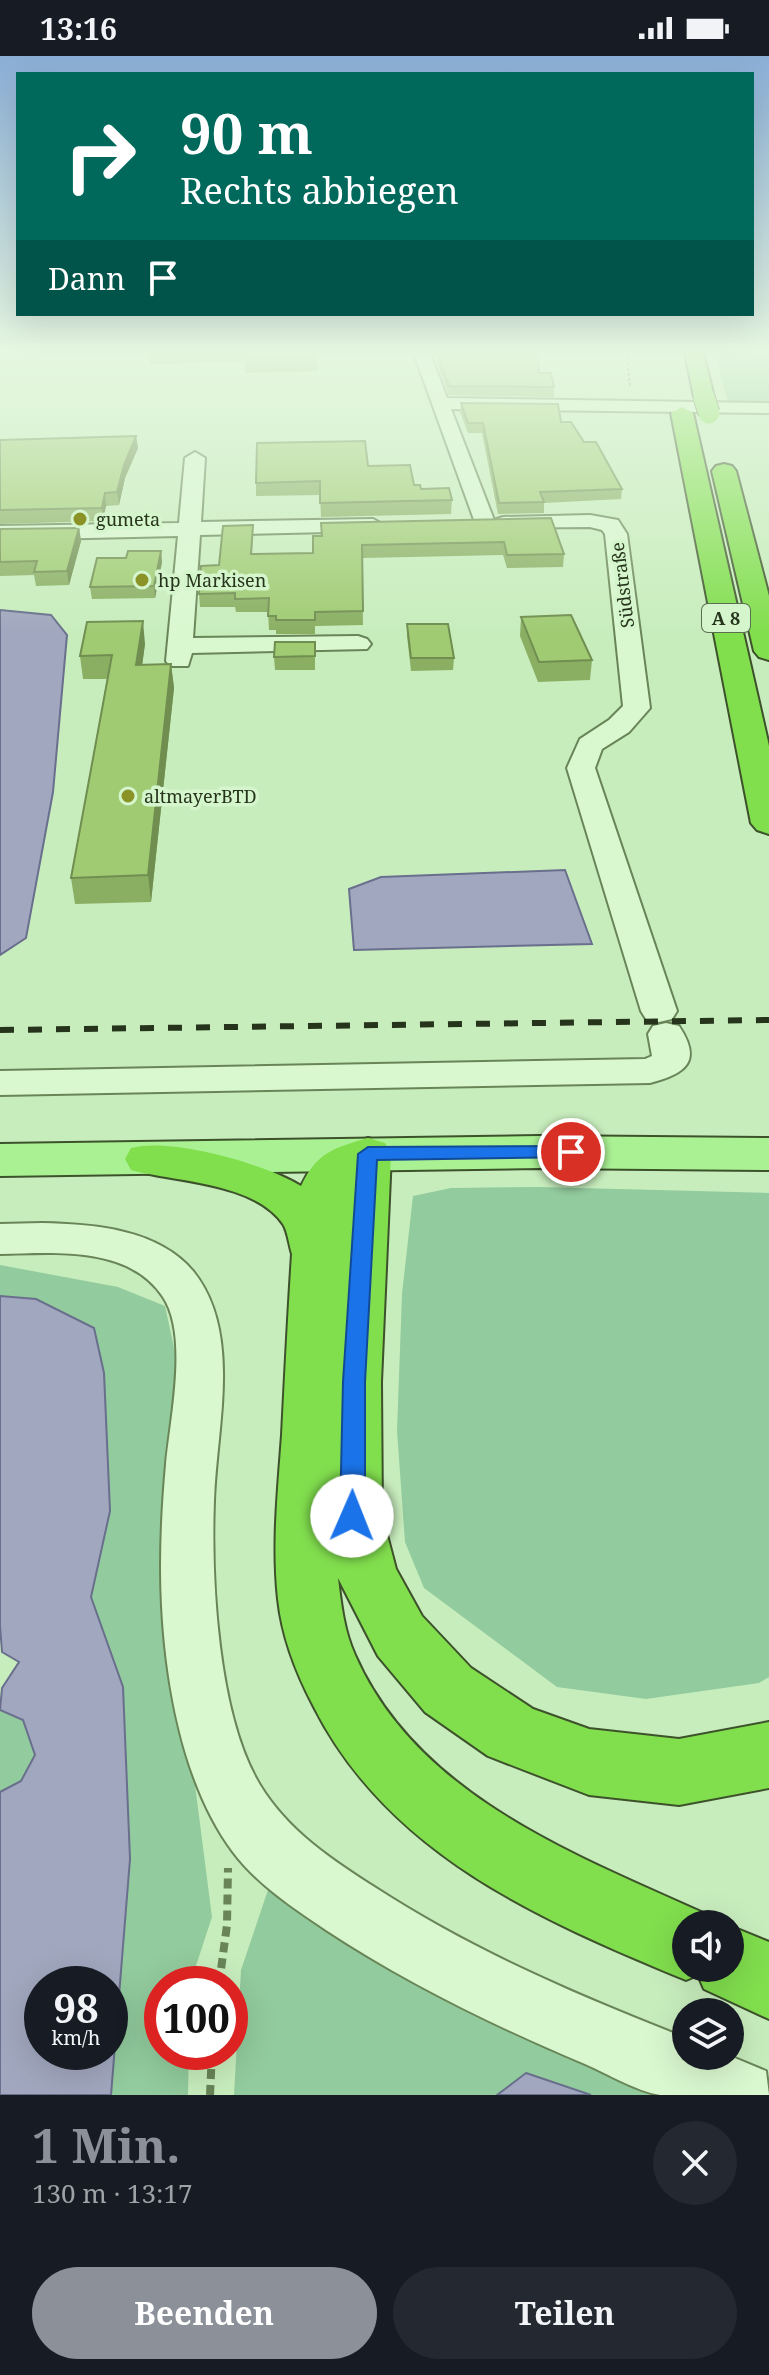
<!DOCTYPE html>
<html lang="de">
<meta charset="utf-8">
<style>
:root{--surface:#171b24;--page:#242831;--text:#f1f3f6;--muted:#9ea1a6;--accent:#8c9099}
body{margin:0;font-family:"Noto Serif",serif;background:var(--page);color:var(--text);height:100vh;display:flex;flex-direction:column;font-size:30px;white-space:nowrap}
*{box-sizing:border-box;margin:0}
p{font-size:26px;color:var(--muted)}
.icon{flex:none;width:44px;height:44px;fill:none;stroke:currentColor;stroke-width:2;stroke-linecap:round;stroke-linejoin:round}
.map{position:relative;height:2039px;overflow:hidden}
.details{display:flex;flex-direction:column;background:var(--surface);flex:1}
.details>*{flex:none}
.top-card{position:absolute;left:16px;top:16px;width:738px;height:244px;border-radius:0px;box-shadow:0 8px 32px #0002;background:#00695c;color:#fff;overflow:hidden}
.controls{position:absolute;left:672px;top:1854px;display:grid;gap:16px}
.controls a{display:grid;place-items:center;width:72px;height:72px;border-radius:50%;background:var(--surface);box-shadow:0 8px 32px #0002;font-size:40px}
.speed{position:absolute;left:24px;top:1910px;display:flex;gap:16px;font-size:40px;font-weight:700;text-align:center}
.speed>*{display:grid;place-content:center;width:104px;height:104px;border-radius:50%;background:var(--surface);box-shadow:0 8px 32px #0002;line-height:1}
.speed small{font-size:20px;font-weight:400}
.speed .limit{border:12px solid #d22;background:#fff;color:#111}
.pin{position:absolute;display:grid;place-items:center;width:68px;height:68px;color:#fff;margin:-34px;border:4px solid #fff;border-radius:50%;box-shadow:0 2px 8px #0007}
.me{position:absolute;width:88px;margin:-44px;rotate:1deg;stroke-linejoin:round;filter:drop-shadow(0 0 6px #0008)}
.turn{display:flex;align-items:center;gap:28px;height:168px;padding:0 32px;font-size:36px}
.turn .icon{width:104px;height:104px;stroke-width:2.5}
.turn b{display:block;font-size:56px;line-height:68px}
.then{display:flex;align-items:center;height:76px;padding:0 32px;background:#0003;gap:16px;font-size:30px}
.round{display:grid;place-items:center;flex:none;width:84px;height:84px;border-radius:42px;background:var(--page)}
.head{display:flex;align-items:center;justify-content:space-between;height:136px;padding:0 32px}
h1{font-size:48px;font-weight:700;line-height:60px;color:var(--accent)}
.button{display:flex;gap:16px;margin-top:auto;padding:16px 32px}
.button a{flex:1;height:92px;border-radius:48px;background:var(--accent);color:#fff;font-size:32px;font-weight:700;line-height:92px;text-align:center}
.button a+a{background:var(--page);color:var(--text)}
.status{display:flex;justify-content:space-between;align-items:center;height:56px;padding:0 40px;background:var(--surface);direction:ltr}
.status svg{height:22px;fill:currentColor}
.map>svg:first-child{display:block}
</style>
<div class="status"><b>13:16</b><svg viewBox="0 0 49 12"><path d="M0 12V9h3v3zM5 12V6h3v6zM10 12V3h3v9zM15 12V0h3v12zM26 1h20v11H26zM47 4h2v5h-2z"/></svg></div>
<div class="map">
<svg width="769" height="2039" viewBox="0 0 769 2039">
<rect width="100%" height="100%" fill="#c8edbd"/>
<path fill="#92cb9d" d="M713,292H769V347L728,346Z
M540,1131L769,1137V1621L759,1627L646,1643L557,1631L424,1532L405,1486L397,1375L402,1238L413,1140L451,1132Z
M0,1209L118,1231L165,1250L186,1347L191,1698L212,1861L190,1928H162V1996H189L188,2039H111L130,1803L123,1631L91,1541L110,1455L104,1317L94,1273L36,1243L0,1240Z
M0,1654L23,1664L35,1699L21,1725L0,1736Z
M273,1819L695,2039H591L526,2017L497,2039H234L241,1914Z"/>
<path fill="#a1a7be" stroke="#696f8c" stroke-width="2" fill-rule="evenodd" d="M0,554L51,559L67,579L53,736L26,882L0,899Z
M565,814L592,888L354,894L349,833L381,821Z
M0,1240L36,1243L94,1272L104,1317L110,1455L91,1541L123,1631L130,1803L111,2039H0V1736L21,1725L35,1699L23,1664L0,1654L2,1632L19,1606L2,1596L0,1570ZM110,1928V1996H42V1928Z
M526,2017L591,2039H497Z"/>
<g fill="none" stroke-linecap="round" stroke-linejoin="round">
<defs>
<path id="minor" d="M412,292H428L447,342L769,347V357L451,353L494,464L503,461L590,459L618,464L627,478L650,652L629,676L602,693L595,712L677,955L672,963L659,966L646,963L641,955L567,712L580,683L609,664L623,650L605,478L602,474L590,471L477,472Z
M195,396L205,402L201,466L373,463L384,469L373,475L200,479L193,582L358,580L367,583L371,588L367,593L192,597L188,610H170L166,605L178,480L0,484V470L179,467L185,402Z
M666,967L679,970C703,1006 685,1018 650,1027L0,1039V1015L645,1003L652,1000L648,978L653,970Z
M42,1167C93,1168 158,1173 193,1215C243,1277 216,1373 214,1445C211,1525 218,1660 260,1729C288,1775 332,1804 376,1832C473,1895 579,1940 686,1982V2000H730L766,2015L769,2039C734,2039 695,2039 660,2039C636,2035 608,2018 585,2008C495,1970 408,1928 326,1874C293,1852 257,1828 233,1796C177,1721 161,1601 161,1510C161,1476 163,1442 166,1408C170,1363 189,1280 163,1241C129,1189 53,1197 0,1198V1168Z"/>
<path id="major" d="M539,1080L769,1082V1114L539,1112L0,1120V1088Z"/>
<path id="highway" d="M684,292H702L714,341L711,345H697L694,341Z
M682,351L693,357L769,690V778L757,774L751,767L671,357Z
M724,408L732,410L736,415L769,540V604L759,601L754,595L712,415L716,410Z
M368,1082L385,1087L391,1098L381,1326L382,1460L396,1513L422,1560L471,1612L533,1653L589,1673L679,1683L769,1666V1732L679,1749L589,1739L488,1700L425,1656L378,1600L338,1522C341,1548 344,1575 355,1599C418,1742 580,1801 712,1861L715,1868H686V1912H730V1870L769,1886V1963L704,1933L698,1919L686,1924C541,1864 389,1799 314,1651C296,1617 282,1581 278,1543C272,1488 278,1434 282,1379C285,1319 288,1258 292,1198C289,1189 288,1176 283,1168C254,1126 175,1126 131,1114L125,1103L131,1092C172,1081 265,1108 301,1130C317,1096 334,1092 368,1082Z"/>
</defs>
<use href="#minor" stroke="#698557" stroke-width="4"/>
<use href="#major" stroke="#3d522b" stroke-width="4"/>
<use href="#highway" stroke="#3d522b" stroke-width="4"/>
<path stroke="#698557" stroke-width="2" stroke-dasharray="3 2" stroke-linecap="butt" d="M626,292L630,330"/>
<path stroke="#698557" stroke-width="8" stroke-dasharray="10 6" stroke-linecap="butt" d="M219,1928L227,1869L228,1812
M210,2039L212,1996"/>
<use href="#minor" fill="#d9f8d0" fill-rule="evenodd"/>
<use href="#major" fill="#aaf194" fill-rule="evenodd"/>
<use href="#highway" fill="#81de4d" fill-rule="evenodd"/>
<path stroke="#26341b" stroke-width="6" stroke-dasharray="14 14" stroke-linecap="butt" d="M0,974L769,964"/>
<defs>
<path id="highway-bridge" d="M704,341L709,357"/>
</defs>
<use href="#highway-bridge" stroke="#3d522b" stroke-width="23" stroke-linecap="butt"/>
<use href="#highway-bridge" stroke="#81de4d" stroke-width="21"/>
</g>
<path fill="#8aaf63" d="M148,292H314L316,300L317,315L246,317L244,305L150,308Z
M437,298L539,317L554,331V341L449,339L437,307Z
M461,347L561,366L584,386L622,433L621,443L544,447V457L498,458L482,377H468L460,356Z
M136,380L138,392L125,422L119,449L106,450L103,465L0,468V384Z
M368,410L421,433L452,444L451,458L321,461L320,439L256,440V427Z
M551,462L564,498L563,511L507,512L503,499L362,502L363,569L315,570V578H276V574H269L268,556H236L235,551H200L199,538L219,509L253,469L252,498L313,497V480Z
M79,472L81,485L69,529L36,530L34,519L0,520V473Z
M161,495L162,506L155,542L92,543L90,531L126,502Z
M521,561L592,604L590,624L538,626L520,580Z
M407,568L454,602L453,614L411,615L407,580Z
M315,586V614H275L274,601Z
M145,588L142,609L171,608L174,632L151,846L75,848L71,822L107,623H83L80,600Z"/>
<path fill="#708e50" d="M136,380L138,392L125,422L119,449L117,436L124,409Z
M105,437L106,450L103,465L102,452Z
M79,472L81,485L69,529L67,515Z
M161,495L162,506L155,542L154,530Z
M143,565L145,588L139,633L136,609Z
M171,608L174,632L151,846L148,819Z"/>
<path fill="#a0cb73" stroke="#708e50" stroke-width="2" d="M148,292H195L148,293Z
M244,292H314L316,300L245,302Z
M437,298L538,299L539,317H551L554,331L449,330Z
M461,347L558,348L561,366H571L584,386H596L622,433L540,436L544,446L499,447L483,367H468Z
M136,380L124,409L117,436L105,437L102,452L0,454V384Z
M365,385L368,410L410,409L414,429H420L421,433L449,432L452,444L320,447V425L256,427L257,387Z
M551,462L564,498L507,499L504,486L362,489L363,555L315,556V564H276V560H268L269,542L235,543V537L199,538L201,510L219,509L223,470L253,469L251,498L313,497V480H322L321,467Z
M79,472L67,515L34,516L37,505L0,506V473Z
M128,495H161L154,530L90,531L97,502H126Z
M571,559L592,604L539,606L521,561Z
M143,565L136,609L171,608L148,819L71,822L112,599L80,600L87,566Z
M407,568H448L454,602H411Z
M275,586H315V600L274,601Z"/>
<linearGradient id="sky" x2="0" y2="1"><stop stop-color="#8bafd7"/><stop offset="0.51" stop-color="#e6f7e1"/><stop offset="1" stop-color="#e6f7e1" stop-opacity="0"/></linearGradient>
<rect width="769" height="577" fill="url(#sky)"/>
<path fill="#1a73e8" stroke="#114b97" stroke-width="2" d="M571,1090L578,1092L581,1096L578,1101L377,1104L365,1326V1460L361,1467L352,1470L344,1467L340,1460L343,1326L358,1098L368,1091Z"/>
<g fill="#8b9327" stroke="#d5f5cd" stroke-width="3">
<circle cx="80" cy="463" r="8"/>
<circle cx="142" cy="524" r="8"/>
<circle cx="128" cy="740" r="8"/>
</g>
<g text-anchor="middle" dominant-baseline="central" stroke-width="7" stroke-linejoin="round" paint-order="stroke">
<g font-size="18" fill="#26341b" stroke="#d5f5cd" text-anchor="start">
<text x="96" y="463">gumeta</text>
<text x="158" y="524">hp Markisen</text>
<text x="144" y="740">altmayerBTD</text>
</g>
<g font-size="18" fill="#26341b" stroke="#d5f5cd">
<text transform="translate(622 529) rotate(-97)">Südstraße</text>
</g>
<rect fill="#d5f5cd" stroke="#5a6e50" stroke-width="2" x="702" y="548" width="48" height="28" rx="6"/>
<g font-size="18" font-weight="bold" fill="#26341b">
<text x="726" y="562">A 8</text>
</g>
</g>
</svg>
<div class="controls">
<a><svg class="icon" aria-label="sound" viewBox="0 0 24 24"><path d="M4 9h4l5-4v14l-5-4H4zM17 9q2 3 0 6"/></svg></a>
<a><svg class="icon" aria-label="layers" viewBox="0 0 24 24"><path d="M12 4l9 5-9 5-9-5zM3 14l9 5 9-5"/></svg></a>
</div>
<div class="speed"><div>98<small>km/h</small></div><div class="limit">100</div></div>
<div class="pin" style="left:571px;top:1096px;background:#d93025"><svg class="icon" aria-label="arrive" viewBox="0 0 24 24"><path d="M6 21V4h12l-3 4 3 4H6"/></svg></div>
<svg class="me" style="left:352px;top:1460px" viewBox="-20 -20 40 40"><circle r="19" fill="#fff"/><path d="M0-13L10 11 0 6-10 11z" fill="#1a73e8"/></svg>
<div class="top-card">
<div class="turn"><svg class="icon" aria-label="right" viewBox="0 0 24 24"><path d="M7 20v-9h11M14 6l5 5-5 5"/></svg><div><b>90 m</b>Rechts abbiegen</div></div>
<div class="then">Dann<svg class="icon" aria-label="arrive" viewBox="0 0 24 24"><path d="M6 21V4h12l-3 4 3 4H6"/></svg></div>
</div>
</div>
<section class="details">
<div class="head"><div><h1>1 Min.</h1><p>130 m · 13:17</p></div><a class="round"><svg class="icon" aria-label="close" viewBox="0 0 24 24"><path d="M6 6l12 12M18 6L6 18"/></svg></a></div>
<div class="button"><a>Beenden</a><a>Teilen</a></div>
</section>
